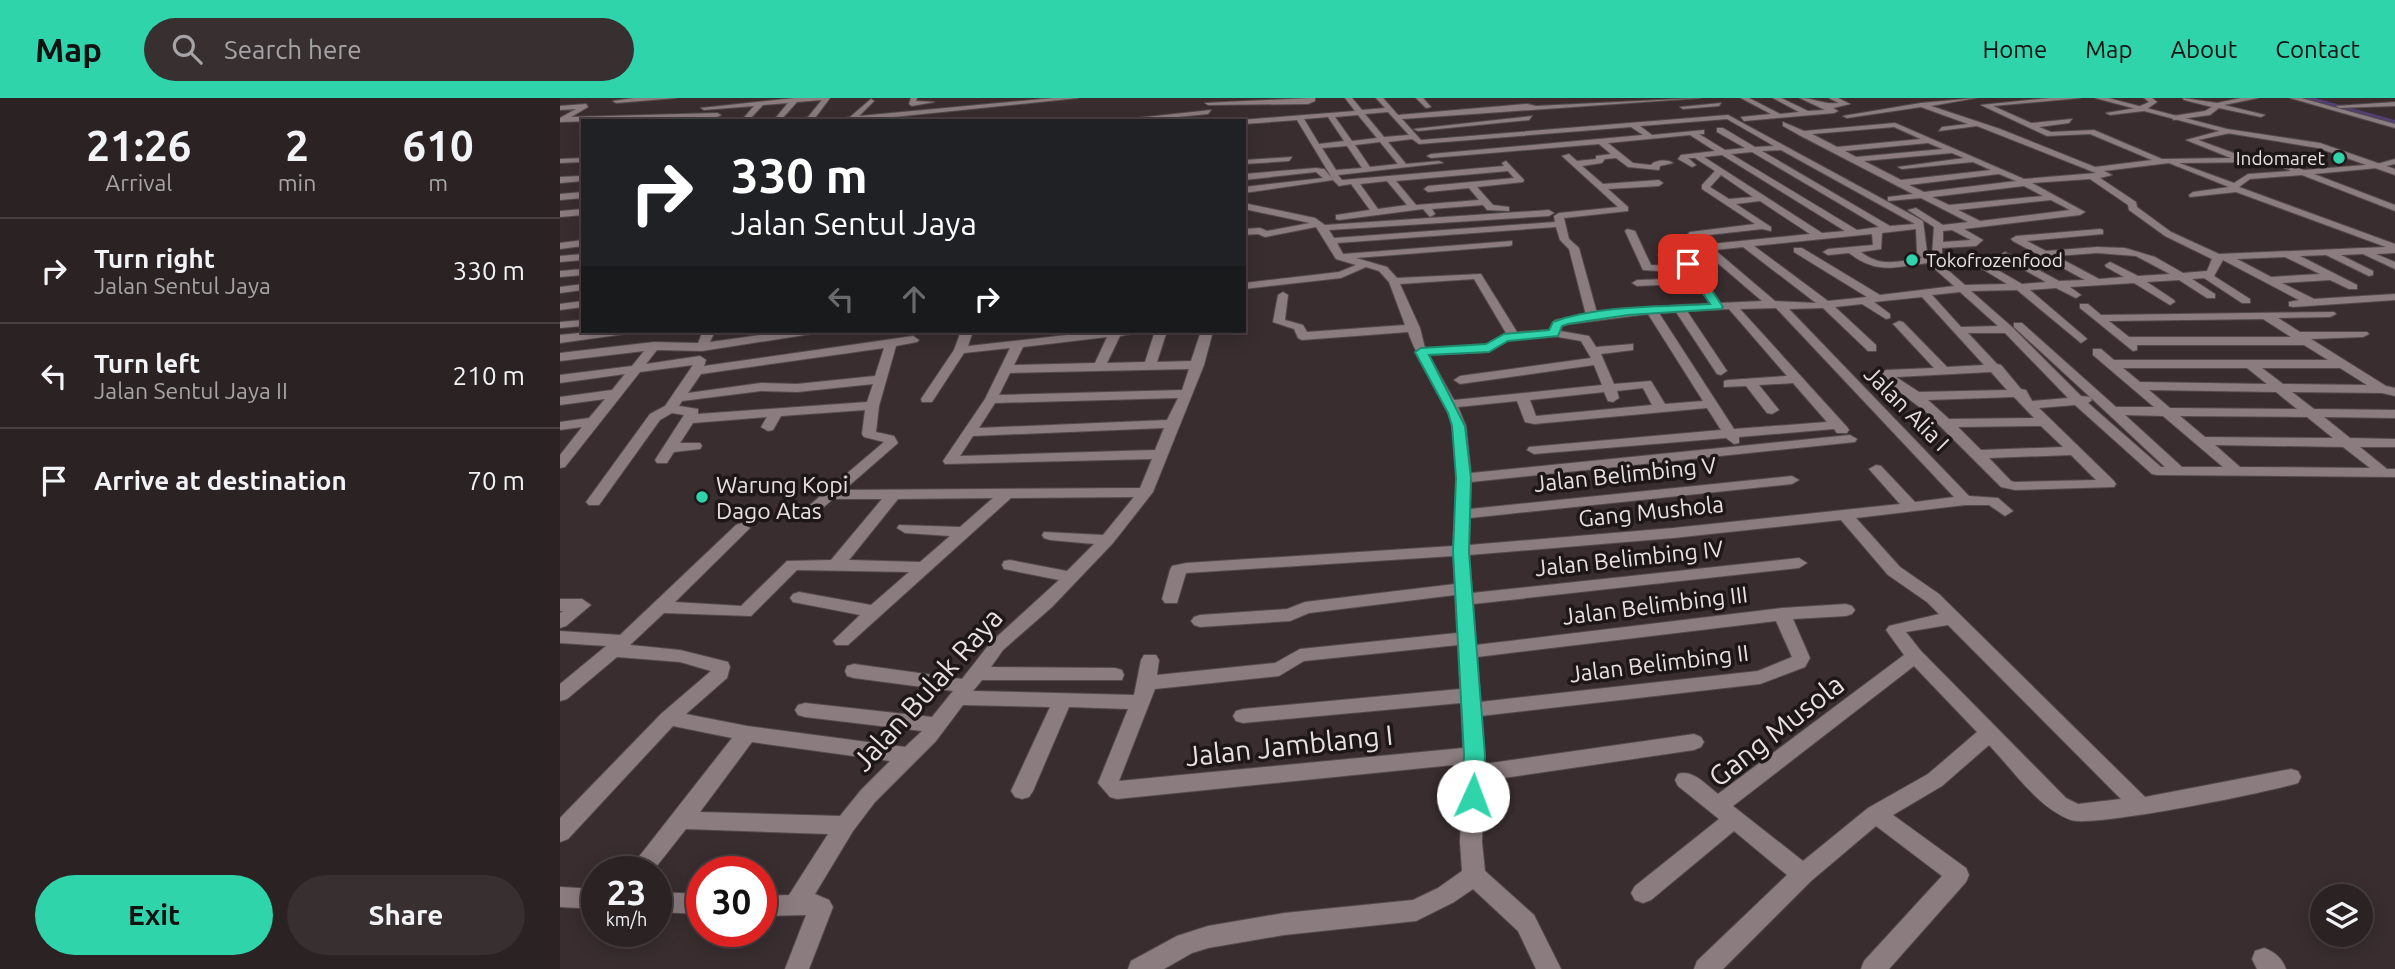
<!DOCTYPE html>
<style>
:root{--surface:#2b2223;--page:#372f30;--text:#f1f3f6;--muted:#a6a4a6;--line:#473f41;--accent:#2fd4aa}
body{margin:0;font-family:Ubuntu,sans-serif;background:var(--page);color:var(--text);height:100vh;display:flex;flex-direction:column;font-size:26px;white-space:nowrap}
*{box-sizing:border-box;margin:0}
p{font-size:23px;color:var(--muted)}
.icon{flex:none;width:38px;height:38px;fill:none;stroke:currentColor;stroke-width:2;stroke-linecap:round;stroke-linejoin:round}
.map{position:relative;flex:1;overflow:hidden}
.sheet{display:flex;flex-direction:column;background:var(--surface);width:560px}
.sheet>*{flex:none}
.top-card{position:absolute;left:21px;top:21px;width:665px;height:214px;border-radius:0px;box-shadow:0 4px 18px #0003,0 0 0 2px var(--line);background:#202124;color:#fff;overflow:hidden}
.controls{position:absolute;left:1750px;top:786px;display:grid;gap:14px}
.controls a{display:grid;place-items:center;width:63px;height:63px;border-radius:50%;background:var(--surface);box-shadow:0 4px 18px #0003,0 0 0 2px var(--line);font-size:35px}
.speed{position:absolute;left:21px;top:758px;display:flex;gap:14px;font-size:35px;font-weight:700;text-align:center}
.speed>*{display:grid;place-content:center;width:91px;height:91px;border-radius:50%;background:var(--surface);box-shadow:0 4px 18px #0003,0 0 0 2px var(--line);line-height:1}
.speed small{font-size:18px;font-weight:400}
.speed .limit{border:10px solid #d22;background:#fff;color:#111}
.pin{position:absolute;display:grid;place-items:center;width:60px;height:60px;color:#fff;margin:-30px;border-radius:14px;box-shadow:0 4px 10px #0006}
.me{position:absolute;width:77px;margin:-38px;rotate:2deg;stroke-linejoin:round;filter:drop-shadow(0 0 5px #0008)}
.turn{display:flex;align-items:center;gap:24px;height:147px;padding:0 35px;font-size:32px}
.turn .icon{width:91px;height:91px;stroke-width:2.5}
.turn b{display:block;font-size:49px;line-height:60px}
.lanes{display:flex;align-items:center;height:66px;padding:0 35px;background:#0003;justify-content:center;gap:35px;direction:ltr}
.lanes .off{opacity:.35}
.eta{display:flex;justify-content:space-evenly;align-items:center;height:119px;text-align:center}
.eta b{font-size:42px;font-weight:600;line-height:49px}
.action{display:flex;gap:14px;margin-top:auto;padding:14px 35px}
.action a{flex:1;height:80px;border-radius:42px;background:var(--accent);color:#111;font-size:28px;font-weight:600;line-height:80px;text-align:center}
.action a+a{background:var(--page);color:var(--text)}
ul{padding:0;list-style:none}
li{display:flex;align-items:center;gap:21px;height:105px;padding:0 35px;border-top:2px solid var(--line)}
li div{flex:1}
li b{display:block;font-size:26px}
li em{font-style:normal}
header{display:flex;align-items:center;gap:42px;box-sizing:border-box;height:98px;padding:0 35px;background:var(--accent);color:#111}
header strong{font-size:33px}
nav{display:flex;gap:38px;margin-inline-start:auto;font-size:24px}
.search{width:490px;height:63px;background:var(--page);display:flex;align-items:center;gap:18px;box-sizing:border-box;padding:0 24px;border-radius:38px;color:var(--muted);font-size:26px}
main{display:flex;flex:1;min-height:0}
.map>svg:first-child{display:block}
</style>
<header>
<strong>Map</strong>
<div class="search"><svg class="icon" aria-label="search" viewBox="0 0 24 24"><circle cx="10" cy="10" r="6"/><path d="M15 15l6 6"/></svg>Search here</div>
<nav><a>Home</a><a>Map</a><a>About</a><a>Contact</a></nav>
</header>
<main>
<section class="sheet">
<div class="eta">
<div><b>21:26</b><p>Arrival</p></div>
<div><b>2</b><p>min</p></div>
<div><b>610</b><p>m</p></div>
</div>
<ul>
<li><svg class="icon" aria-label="right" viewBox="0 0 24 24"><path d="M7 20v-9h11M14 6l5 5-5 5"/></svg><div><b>Turn right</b><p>Jalan Sentul Jaya</p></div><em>330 m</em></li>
<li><svg class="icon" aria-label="left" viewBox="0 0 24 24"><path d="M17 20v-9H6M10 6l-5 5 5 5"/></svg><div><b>Turn left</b><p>Jalan Sentul Jaya II</p></div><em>210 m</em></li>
<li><svg class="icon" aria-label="arrive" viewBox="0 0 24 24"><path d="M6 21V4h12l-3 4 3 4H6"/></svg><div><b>Arrive at destination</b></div><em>70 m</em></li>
</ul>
<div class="action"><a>Exit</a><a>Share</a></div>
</section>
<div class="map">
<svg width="1835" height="871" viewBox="0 0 1835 871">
<rect width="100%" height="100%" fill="#392d2f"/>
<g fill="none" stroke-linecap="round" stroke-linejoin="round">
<path fill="#523f71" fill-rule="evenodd" d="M1736,0H1755L1835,22V30Z"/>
<defs>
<path id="minor" d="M74,0H116L56,5L53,3Z
M235,0H270L255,20L264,23H229L248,19L262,2L237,4L220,23H213L228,5L203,7L188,23H181L194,8L144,12L141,10Z
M351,0H357L356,3L374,4L352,8L349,6Z
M493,0H518L295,23H266L290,19L311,1L314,3L299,18Z
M749,0H755V3L748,6L648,7L645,5Z
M785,0H792L802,12L825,10L816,0H823L838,17L967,6L976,8L1140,0L842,21L861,42L1168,17L1363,123L1367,154L1405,187L1447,186L1406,161V157L1410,156L1462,186L1486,184L1441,159L1440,157L1445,154L1499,183L1525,182L1453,143L1451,141L1456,138L1540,131L1543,132V136L1467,143L1486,153L1537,149L1565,150L1595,159L1623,175L1647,173L1652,161L1605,138L1569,112L1568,107L1530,81L1472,85L1525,114L1520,117L1404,131L1423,142L1416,148L1382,150V156L1396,169L1387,171L1372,157L1374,129L1348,112L1356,110L1383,127L1408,124L1361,100L1328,103V99L1353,96L1239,37L1223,28V24L1244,33L1335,25L1464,81L1536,75L1417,28L1379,33L1382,29L1408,26L1361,9L1287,20L1283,18L1361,5L1416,0L1371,8L1440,31L1535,69L1592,62L1530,36L1487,38L1421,7L1490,0H1520L1433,8L1471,25L1512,21L1509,25L1479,29L1491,34L1534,32L1602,61L1671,60L1626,42L1667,31L1670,35L1638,42L1679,57V60H1711L1744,72L1817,66L1835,61V66L1817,70L1754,76L1835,107V113L1742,77L1690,81L1679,89L1835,146V155L1816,156L1835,164V171L1803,156L1781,157L1813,173V177L1809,178L1766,157L1740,158L1797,187V191H1789L1770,182L1722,185L1754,201L1835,196V202L1733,209L1729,208V204L1739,202L1663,162L1654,178L1690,201V205H1682L1644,180L1632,181L1655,196V200H1647L1619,182L1587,184L1614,202L1615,204L1610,207L1574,185L1510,189L1521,197L1516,200L1496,190L1470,192L1525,239L1527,241L1521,245L1457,192L1411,193L1452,229L1521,298L1530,299L1454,229V225H1462L1556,309H1594L1533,257V251H1541L1554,262H1768L1744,247H1577V252L1573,253L1520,210V206H1528L1541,217L1774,214L1776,216L1770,219L1718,220L1740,234H1807L1809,236L1803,239L1751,241L1826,288L1835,290V298L1822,295L1732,294L1754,311L1835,312V320L1764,319L1790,340L1835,341V349H1800L1827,371H1835V379L1597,377L1592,376L1515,307L1479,310L1554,383L1556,386L1554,389L1455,392L1441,389L1366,314L1329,286L1320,276L1326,272L1374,270L1335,228L1333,226L1339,223L1343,224L1387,269L1424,267L1362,199L1314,204L1330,216V220L1326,221L1302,206L1275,209L1316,247V253H1308L1263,210L1229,211L1409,398L1438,400L1453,413L1445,418L1429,407H1405L1296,420L1340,469L1379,496L1585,699L1731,671L1738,673L1741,679L1738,685C1710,694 1532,730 1511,722C1478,710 1453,672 1429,647L1382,688L1333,717L1406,770L1409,777L1406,784L1329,871H1301L1304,863L1382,778L1316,728L1251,783L1163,871H1134L1137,863L1227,777L1174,733L1091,802L1083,805L1075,802L1071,795L1075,788L1159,721L1118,688L1115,682L1118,676C1133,671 1146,687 1158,696L1344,557L1326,532L1329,528L1379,516L1367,504L1328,477L1281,422L1113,440L909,457L912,495L1239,460L1247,465L1239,470L913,506L916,547L1222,510L1286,506L1292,508L1295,512L1292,516L1286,518L1233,521L1250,560L1245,569L1200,586L921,618L924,666L1134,636L1141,639L1144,644L1141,649L1134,652L924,683L922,744L925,773L974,817L1001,871H976L958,833L913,791L894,804L856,823L724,837L648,850L632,855L604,871H568L571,863L617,838L648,828L724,815L853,802L878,790L902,773L900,744L903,666L557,701L550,699L538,685L568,611L509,609L473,693L469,699L462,701L455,699L451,693L490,609L403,607L376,643L315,704L293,733L255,796L269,802L273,809L249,871H225L246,817L201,818V798L229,797L268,736L126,731L92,774H67L172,640L113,628L8,741L0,744V720L102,615L151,573L120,564L57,559L7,601L0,603V586L46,548L0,545V533L60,537L176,427L182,425L190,430L115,504L181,508L227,463L271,462L322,401H273L257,415L252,417L244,412L324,344L304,339L302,336L305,312L221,318L213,332L208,333L201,329L207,319L133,325L120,345H140L142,348L140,351L114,354L107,365H97L95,362L124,317L112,315L100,322L39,407H29L26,404L90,316L105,308L133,267L80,274L5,369L0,370V357L22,329L0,332V324L29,320L45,301L0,307V299L52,292L65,276L0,285V277L72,268L84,253L0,263V255L94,244L138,245L143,233H155L150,244L229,233H257L251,236L142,253L97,252L86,266L140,258L146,262L144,268L353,238L359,242L357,244L336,248L319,308L316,334L334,338L338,345L284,392L580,390L592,361L385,366L383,363L425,301L450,250L404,255L372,304H362L361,301L394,252L401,233H413L408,248L543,233H578L576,235L560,238L547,265L585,264L595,233H607L597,264L631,263L641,233H653L644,267L593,394L553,445L492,509L443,552L431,569L555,570L562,572L564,577L562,582H422L413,593L574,597L581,562L584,557H596L599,562L597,577L715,565L740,551L897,535L895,497L749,515L730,523L640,529L634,527L631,523L634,519L640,517L727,511L745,504L895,486L893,458L626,475L617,505H605L602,501L610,472L612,468L626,465L893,448C895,410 902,352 889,317C878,289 858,263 848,234L742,242L738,240L734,231L713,224L718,197L723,194L728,197L725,222L743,227L747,234L845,227L829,184L819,173L806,169L781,180L684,191V185L779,174L796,167L776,161L756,129L705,139L698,136L684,137V131L700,130L707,133L750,125L684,111V105L755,120L765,127L989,112L994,115L989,118L769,132L774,140L995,124L994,118L999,115L1058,109L1002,58L1009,56L1017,63L1036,61V58L1051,56L1039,46L871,60L867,58L871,56L1083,37L1071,29L859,46L852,41L828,44L846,66L879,63L883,65L778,77L782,82L944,68L942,65L946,63L964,82L963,84L917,89L933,107L949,109V113L927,112L923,107L872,111L875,116L870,119L863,111L779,122L776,121V117L810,112L791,86L779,88L773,82L684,95V89L763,80L756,74L684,82V76L756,70L764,71L772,80L737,22L684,26V23L681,22L795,13ZM828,14L849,37L824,39L805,16ZM798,17L817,40L792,43L775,19ZM768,19L784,43L759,46L744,21ZM1167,21L1214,48L1195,49L1163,30H1157V34L1185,50L1165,52L1139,36H1144V32L1092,37L1080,28ZM1334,29L1361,41L1277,49L1252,36ZM1130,37L1155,53L1121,57L1118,61L1132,69L1136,67L1128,60H1135L1155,73L1142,87V91L1195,126L1130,134L1128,136L1135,148L1145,151L1146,155L1103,154L1098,157L1103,160L1153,161L1202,203L1119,207L1037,215L1019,150L1009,141L1004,120L1068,113V109L1048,91L1099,88L1103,85L1099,82L1043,86L1022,68L1042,65L1045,61L1056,60L1068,69L1099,72L1100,68L1113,65C1108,61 1094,62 1091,67L1073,65L1048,45ZM820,44L838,66L810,69L795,47ZM1368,45L1383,51L1296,59L1285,53ZM787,48L802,70L776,72L762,50ZM1221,52L1355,126L1330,128L1202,53ZM1192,54L1319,129L1297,132L1171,56ZM1392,55L1404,60L1338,69L1342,71L1413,64L1431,72L1341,82L1304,63ZM1162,57L1285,133L1262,135L1144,59ZM1710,64L1731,73L1688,76L1674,85L1619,65ZM1609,65L1669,89L1633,94L1629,97L1630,99L1676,94L1826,149L1659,156L1611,134L1577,109L1576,104L1540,80L1552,77L1544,73ZM948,73L954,80L868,88L864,91L868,94L909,90L919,102L856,107L836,83ZM1439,76L1456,83L1364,94L1349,87ZM1161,77L1193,99L1169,101L1150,89ZM827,83L847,107L818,111L800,86ZM1464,88L1483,98L1389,107L1372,99ZM1491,102L1510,112L1420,123L1398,112ZM1200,103L1250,136L1151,146L1142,144L1139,138L1202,131L1211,133V129L1176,106ZM996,129L1000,142L1009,151L1026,217L995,222L989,232L957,234L921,176L837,180L827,169L796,160L949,148L952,147V143L783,156L777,145ZM1356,131L1357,155L1362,160C1337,163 1322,170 1301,154L1321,151L1322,135ZM1392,132L1411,142L1383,144V133ZM1312,136L1313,147L1268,151L1263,154L1268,157L1289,155C1318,177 1334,169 1368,165L1394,188L1320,197L1242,150H1234V154L1307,199L1268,203L1194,148ZM1183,149L1256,205L1215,203L1155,152ZM1537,155L1576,158L1610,176L1578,178L1550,164L1545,167L1546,169L1564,179L1539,181L1496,158ZM1725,159L1760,176L1711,179L1677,161ZM914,181L946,235L926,247L865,250L860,230L840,186ZM1400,194L1438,228L1401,229L1372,197ZM1216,210L1394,399L1355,404L1321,368L1316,367L1309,371L1340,406L1113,430L909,447L910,420L1232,386L1239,382L1232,378L910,411L911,384L1295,344L1297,341L1290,337L911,375L906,328L898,309L957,303L965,324L974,326L1147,310L1161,332L969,349L967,352L974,356L1166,340L1174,346L1179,345V339L1274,331L1277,335H1287L1289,332L1287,329L1180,211ZM1169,211L1227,278L1168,282L1164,283V289L1186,288L1207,315L1212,316L1219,312L1199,287L1233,285L1267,324L1174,331L1099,215L1116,214L1157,276L1161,277L1167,273L1127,213ZM1088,216L1143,303L1105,306L1091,283L1054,286L1041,256L1073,252V246L1036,249L1029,238L1000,233L1003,227ZM1703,221L1731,239H1569L1549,223ZM1408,235H1445L1508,300L1472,303L1466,292L1461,291L1441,267L1437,266ZM993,238L1021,243L1031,260L900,278L894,282L900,286L1034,267L1042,287L894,302L869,257L929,254L947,242ZM547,239L535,265L454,267L463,249ZM324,250L315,278L237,286L201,285L128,295L141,276ZM1563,270H1687L1707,286L1580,284ZM1702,270H1780L1807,287L1723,286ZM629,271L622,292L439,297L450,275ZM1431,274L1447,292L1359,294L1336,279ZM313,286L307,304L138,316V311L119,308L122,303L201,293L237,294ZM1083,290L1092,307L976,318L970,302L1044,294L1048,303L1053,304L1059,300L1057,293ZM1589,292L1716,294L1737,311L1610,310ZM1454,299L1474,320L1389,321L1368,302ZM1530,299L1605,369H1601L1528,305L1532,302ZM618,300L607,322L419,330L435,305ZM1565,317L1603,318L1663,369H1622ZM1620,318L1747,319L1773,340L1645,339ZM1481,328L1503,349L1421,352L1398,329ZM604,330L595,352L400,358L413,338ZM1655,347L1783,349L1810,370L1680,369ZM1511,357L1536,382L1455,384L1451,383L1429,360ZM574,399L543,437L484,434L482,437L484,440L490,442L534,446L507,473L450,462L444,463L442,467L444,471L499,482L431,544L402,581L294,566L287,568L285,573L287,578L294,580L393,593L372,619L245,605L238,607L235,612L238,617L245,619L362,633L345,649L187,628L126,616L167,580L170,569L168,564L120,552L70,547L104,515L191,518L237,472L349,474L311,507L239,494L233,496L230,500L233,504L300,517L273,543L276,547H288L451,400ZM433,400L400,429L339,427L337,430L345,435L390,438L360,464L289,462L338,401ZM1216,523L1232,559L1198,573L920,604L917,559ZM1388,527L1561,701L1518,706L1506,700L1361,553L1346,534ZM898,547L900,591L683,611L676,613L673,618L676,623L683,625L901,605L903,650L559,683L595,591L719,578L744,563ZM1354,568L1417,634L1368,676L1308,710L1243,763L1173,708ZM192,644L330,663L301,692L280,718L140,714Z
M856,0H863L871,9L866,10Z
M1181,0H1189L1220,16L1239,14L1213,0H1221L1248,13L1265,12L1240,0C1254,0 1264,7 1279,5L1269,0H1278L1290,6L1273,10L1278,13L1274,15L1184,23L1181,19L1211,16Z
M1584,0H1592L1597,4L1584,13L1550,17L1546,15L1576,10L1589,4Z
M1623,0L1657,5L1681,0H1698L1664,7L1705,17L1701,19L1659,10L1650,17L1613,22V18L1645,13L1652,9L1624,2Z
M1730,0H1741L1835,26V30Z
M1835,4V8L1779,10L1776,8Z
M1161,5L1159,8L1123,11L1120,9Z
M26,6L28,9L11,19L157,15L161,17L157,19L0,24V20L16,11L0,12V8Z
M651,12L648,16L577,23L558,22Z
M972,18L969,22L858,33L854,31Z
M732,59L729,63L684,66V62Z
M23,60V64L0,65V61Z
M20,78L23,83L0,85V79Z
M23,94V100L0,102V96Z
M23,111V117L0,119V113Z
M1067,131L1075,133L1091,167L1132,169L1137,172L1132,175L1083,172L1065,133Z
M23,142V148L0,151V145Z
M23,156V162L0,164V158Z
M23,171V177L0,179V173Z
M1139,180L1143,181V185L1077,188L1072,185L1077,182Z
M23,186V192L0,195V189Z
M23,203V209L0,212V206Z
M23,222V228L0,230V224Z
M39,233H71L65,236L0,245V237Z
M0,501H22L31,507L6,528L0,530V515L3,513H0Z
M0,789L37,791V811L0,809Z
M96,794L142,796V816L96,814Z
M1704,850C1715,854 1722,860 1726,871H1697L1692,861L1695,853Z"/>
<path id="tertiary" d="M1535,0H1548L1667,31L1760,45L1835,71V77L1758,50L1667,35Z"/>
</defs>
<use href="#minor" stroke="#544a4c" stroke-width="2"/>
<use href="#tertiary" stroke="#544a4c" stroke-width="2"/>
<use href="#minor" fill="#8b7c7f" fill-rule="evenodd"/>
<use href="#tertiary" fill="#8b7c7f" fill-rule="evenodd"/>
</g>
<path fill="#2fd4aa" stroke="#1f8a6e" stroke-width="2" d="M1128,162L1132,163L1163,209L1161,211L1068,217L1008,226L1002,228L998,238L948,243L929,254L869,257L905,328L911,380L909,454L925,657L923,698L920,704L913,707L905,704L902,698L904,657L893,454L896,380L892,328L888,315L855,254L861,250L926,246L944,236L989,232L993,224C1038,207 1101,209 1150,206L1123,166Z"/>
<g fill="#2fd4aa" stroke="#1d1718" stroke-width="2.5">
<circle cx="1779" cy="60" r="7"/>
<circle cx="1352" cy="162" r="7"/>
<circle cx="142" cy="399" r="7"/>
</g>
<g text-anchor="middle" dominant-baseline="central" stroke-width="7" stroke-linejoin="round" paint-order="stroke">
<g font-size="19" fill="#e9e0e2" stroke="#1d1718" text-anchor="end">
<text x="1765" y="60">Indomaret</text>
<text x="1366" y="162" text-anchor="start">Tokofrozenfood</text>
</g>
<g font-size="23" fill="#e9e0e2" stroke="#1d1718">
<text transform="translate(1347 310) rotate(45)">Jalan Alia I</text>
<text transform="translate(1065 376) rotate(-6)">Jalan Belimbing V</text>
<text transform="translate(1091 413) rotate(-6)">Gang Mushola</text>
<text transform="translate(1069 460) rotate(-6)">Jalan Belimbing IV</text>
<text transform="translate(1095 507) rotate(-7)">Jalan Belimbing III</text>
<text transform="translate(1099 565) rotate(-7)">Jalan Belimbing II</text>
</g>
<g font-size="23" fill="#e9e0e2" stroke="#1d1718" text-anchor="start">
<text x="156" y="386">Warung Kopi<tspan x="156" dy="26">Dago Atas</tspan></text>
</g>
<g font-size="28" fill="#e9e0e2" stroke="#1d1718">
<text transform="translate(367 591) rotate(-48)">Jalan Bulak Raya</text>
<text transform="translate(1216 632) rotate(-38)">Gang Musola</text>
<text transform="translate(729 647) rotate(-6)">Jalan Jamblang I</text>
</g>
</g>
</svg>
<div class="controls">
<a><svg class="icon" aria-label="layers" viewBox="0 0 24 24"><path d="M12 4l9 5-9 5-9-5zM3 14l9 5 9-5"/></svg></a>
</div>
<div class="speed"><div>23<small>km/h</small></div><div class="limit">30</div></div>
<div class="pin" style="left:1128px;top:166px;background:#d93025"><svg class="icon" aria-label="arrive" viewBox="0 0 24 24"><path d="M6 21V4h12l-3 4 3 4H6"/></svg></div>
<svg class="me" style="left:913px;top:698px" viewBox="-20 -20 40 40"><circle r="19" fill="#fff"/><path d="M0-13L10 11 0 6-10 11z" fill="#2fd4aa"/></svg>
<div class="top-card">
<div class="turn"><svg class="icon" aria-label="right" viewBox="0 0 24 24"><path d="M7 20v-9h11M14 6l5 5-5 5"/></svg><div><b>330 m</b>Jalan Sentul Jaya</div></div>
<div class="lanes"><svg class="icon off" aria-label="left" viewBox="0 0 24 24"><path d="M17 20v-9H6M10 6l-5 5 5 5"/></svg><svg class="icon off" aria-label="ahead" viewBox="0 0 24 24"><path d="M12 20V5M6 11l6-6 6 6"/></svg><svg class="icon" aria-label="right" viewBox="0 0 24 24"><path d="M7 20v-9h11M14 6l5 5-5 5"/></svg></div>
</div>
</div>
</main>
